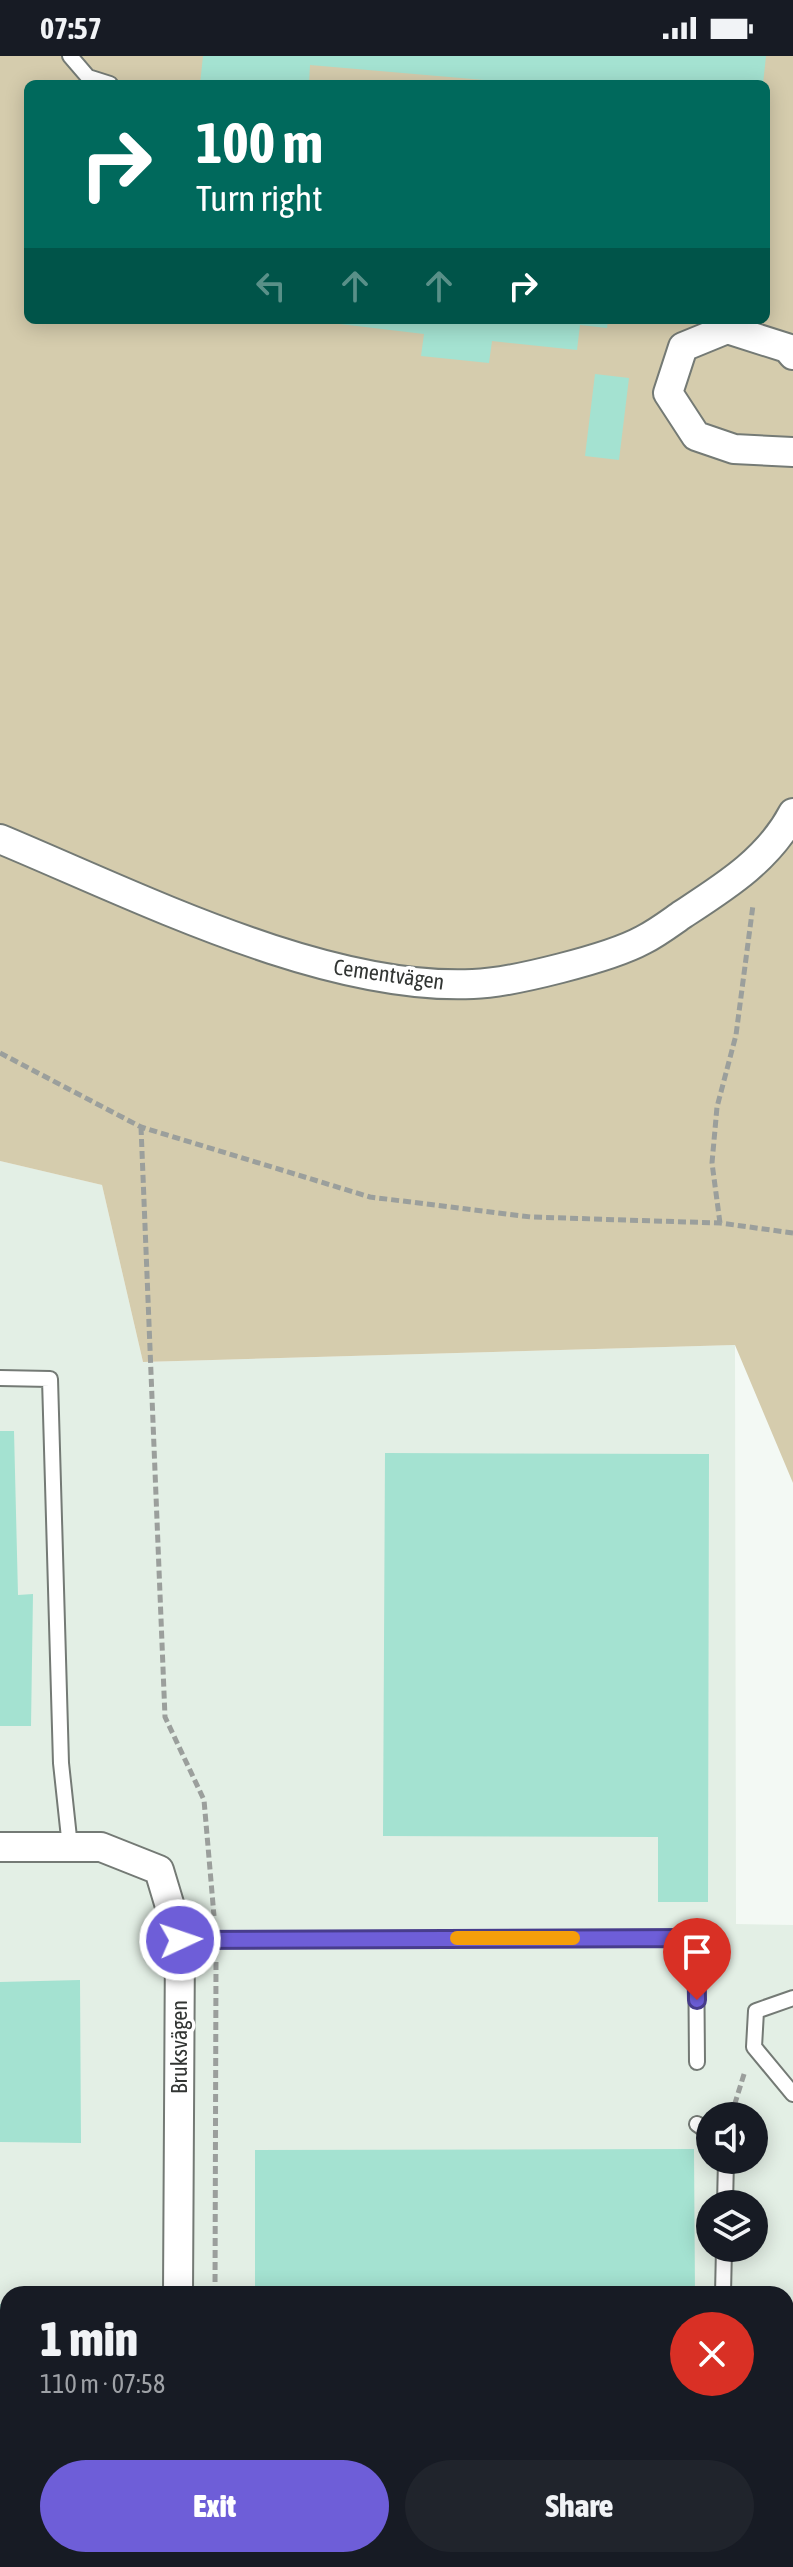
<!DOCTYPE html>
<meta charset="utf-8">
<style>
:root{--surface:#171b24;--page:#20242c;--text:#f1f3f6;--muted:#9ea1a6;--accent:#6e5ed8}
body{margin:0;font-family:"Asap Condensed",sans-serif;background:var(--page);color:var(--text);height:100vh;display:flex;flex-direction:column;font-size:30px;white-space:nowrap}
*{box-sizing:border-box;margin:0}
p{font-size:26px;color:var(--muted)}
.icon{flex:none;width:44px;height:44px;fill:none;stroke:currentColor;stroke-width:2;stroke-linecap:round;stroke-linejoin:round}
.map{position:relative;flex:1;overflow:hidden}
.drawer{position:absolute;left:0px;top:2230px;width:794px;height:282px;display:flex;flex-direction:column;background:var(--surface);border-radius:24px 24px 0 0;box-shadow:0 4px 20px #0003}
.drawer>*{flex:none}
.hud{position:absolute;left:24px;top:24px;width:746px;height:244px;border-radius:12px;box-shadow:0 4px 20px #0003;background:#00695c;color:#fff;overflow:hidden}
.tools{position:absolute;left:696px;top:2046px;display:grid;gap:16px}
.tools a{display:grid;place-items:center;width:72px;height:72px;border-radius:50%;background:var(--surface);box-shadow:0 4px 20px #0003;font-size:40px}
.pin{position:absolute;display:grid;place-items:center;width:68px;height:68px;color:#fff;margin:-82px -34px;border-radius:50% 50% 50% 0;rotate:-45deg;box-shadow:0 0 8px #0007}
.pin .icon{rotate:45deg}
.me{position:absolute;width:88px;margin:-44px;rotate:87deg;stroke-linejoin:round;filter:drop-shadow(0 0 6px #0008)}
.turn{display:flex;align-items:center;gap:28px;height:168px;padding:0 40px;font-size:36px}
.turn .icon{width:104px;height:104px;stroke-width:2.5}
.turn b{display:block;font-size:56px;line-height:68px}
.lanes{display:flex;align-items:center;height:76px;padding:0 40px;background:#0003;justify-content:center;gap:40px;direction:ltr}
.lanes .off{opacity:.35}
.round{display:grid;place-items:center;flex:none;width:84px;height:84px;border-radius:42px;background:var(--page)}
.overview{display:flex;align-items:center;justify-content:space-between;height:136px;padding:0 40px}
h1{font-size:48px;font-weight:800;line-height:60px}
.primary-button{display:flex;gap:16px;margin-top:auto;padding:16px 40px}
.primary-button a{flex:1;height:92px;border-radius:48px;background:var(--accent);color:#fff;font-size:32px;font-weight:800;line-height:92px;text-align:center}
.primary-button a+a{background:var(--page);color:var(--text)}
.status{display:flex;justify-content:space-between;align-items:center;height:56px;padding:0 40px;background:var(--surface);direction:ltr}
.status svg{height:22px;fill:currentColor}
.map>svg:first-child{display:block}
</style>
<div class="status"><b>07:57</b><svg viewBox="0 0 49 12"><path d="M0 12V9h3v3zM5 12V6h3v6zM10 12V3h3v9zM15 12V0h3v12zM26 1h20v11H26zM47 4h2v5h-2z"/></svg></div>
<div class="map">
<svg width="793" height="2511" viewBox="0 0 793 2511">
<rect width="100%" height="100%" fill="#f3f9f4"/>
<path fill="#e3efe5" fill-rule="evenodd" d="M0,1105L102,1129L143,1306L735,1289L736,1868L793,1869V2367H786V2238H8V2504H177V2511H0ZM710,2060H754V2104H710ZM710,2148H754V2192H710Z"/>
<path fill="#d5ccad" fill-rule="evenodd" d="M0,0H793V1427L735,1289L143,1306L102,1129L0,1105ZM28,28H766V264H28Z"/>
<path fill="#a4e2d1" d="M203,0H766L763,28H530L310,9L309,28H200Z
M306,264H608L607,272L580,269L577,294L492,285L489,307L421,300L424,278Z
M595,318L629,322L619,404L585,400Z
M0,1375H14L18,1539L33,1538L31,1670H0Z
M385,1397L709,1398L708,1846H658V1781L383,1780Z
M80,1924L81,2087L0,2086V1926Z
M694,2093L695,2238H255V2094Z
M0,2248H8V2316H0Z
M523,2504H712V2511H523Z"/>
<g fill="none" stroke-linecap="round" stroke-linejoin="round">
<defs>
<path id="lane" d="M70,0L88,21L110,28
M0,1322L50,1323L61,1707L70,1791
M180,1884L696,1882L697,2006
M793,1942L756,1955L754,1991L793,2038
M697,2068L710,2077
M725,2148L726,2104
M723,2238L724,2192"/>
<path id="street" d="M793,299L787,292L727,273L683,291L668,337L696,380L734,393L793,396
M0,783C137,840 324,935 473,928C511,927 610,902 643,884C657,877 670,867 683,858C726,830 769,803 793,757
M0,1791H101L159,1814L180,1884L178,2238
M177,2504V2511"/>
</defs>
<use href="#lane" stroke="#747a75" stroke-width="18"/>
<use href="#street" stroke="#747a75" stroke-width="32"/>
<path stroke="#9b9f9c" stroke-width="5" stroke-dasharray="8 4" stroke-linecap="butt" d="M0,997L141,1071L370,1141L531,1161L720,1167L793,1177
M141,1071L165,1661L204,1744L214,1860
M720,1167L712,1107L717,1051L736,979L753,849
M731,2060L745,2015
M215,2238L216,1906
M215,2504V2511"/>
<use href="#lane" stroke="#fff" stroke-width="14"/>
<use href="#street" stroke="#fff" stroke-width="28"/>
</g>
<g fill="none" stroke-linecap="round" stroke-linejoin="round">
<defs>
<path id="route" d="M180,1884L696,1882L697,1944"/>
</defs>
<use href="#route" stroke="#483d8c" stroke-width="20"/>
<use href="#route" stroke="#6e5ed8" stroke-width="14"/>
<path stroke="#f59e0b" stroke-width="14" d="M457,1882H573"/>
</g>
<g text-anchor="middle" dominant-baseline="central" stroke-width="7" stroke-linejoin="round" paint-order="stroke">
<g font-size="22" fill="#323533" stroke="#fff">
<text transform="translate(389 918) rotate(8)">Cementvägen</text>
<text transform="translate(179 1991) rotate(-90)">Bruksvägen</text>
</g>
</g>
</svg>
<div class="tools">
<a><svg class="icon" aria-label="sound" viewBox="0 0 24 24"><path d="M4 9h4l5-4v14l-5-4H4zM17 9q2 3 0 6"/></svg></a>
<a><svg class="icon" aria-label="layers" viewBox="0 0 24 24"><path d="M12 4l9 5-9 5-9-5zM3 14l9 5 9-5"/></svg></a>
</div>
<div class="pin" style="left:697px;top:1944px;background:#d93025"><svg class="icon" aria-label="arrive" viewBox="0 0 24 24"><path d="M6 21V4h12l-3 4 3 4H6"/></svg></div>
<svg class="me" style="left:180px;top:1884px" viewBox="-20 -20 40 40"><circle r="17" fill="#6e5ed8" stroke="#fff" stroke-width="3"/><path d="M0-11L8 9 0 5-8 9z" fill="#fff"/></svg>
<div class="hud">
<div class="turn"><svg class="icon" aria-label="right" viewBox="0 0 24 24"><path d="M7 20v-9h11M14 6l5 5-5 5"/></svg><div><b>100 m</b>Turn right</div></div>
<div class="lanes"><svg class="icon off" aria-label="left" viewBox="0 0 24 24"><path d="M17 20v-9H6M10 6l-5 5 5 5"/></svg><svg class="icon off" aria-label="ahead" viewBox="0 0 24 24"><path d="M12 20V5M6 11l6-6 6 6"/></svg><svg class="icon off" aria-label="ahead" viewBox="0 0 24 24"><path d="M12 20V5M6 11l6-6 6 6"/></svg><svg class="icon" aria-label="right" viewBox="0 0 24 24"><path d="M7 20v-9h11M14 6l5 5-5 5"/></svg></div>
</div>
<section class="drawer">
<div class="overview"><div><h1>1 min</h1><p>110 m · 07:58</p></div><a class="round" style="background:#d93025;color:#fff"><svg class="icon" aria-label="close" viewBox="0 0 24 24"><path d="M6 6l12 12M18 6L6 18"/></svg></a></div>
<div class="primary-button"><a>Exit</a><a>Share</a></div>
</section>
</div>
